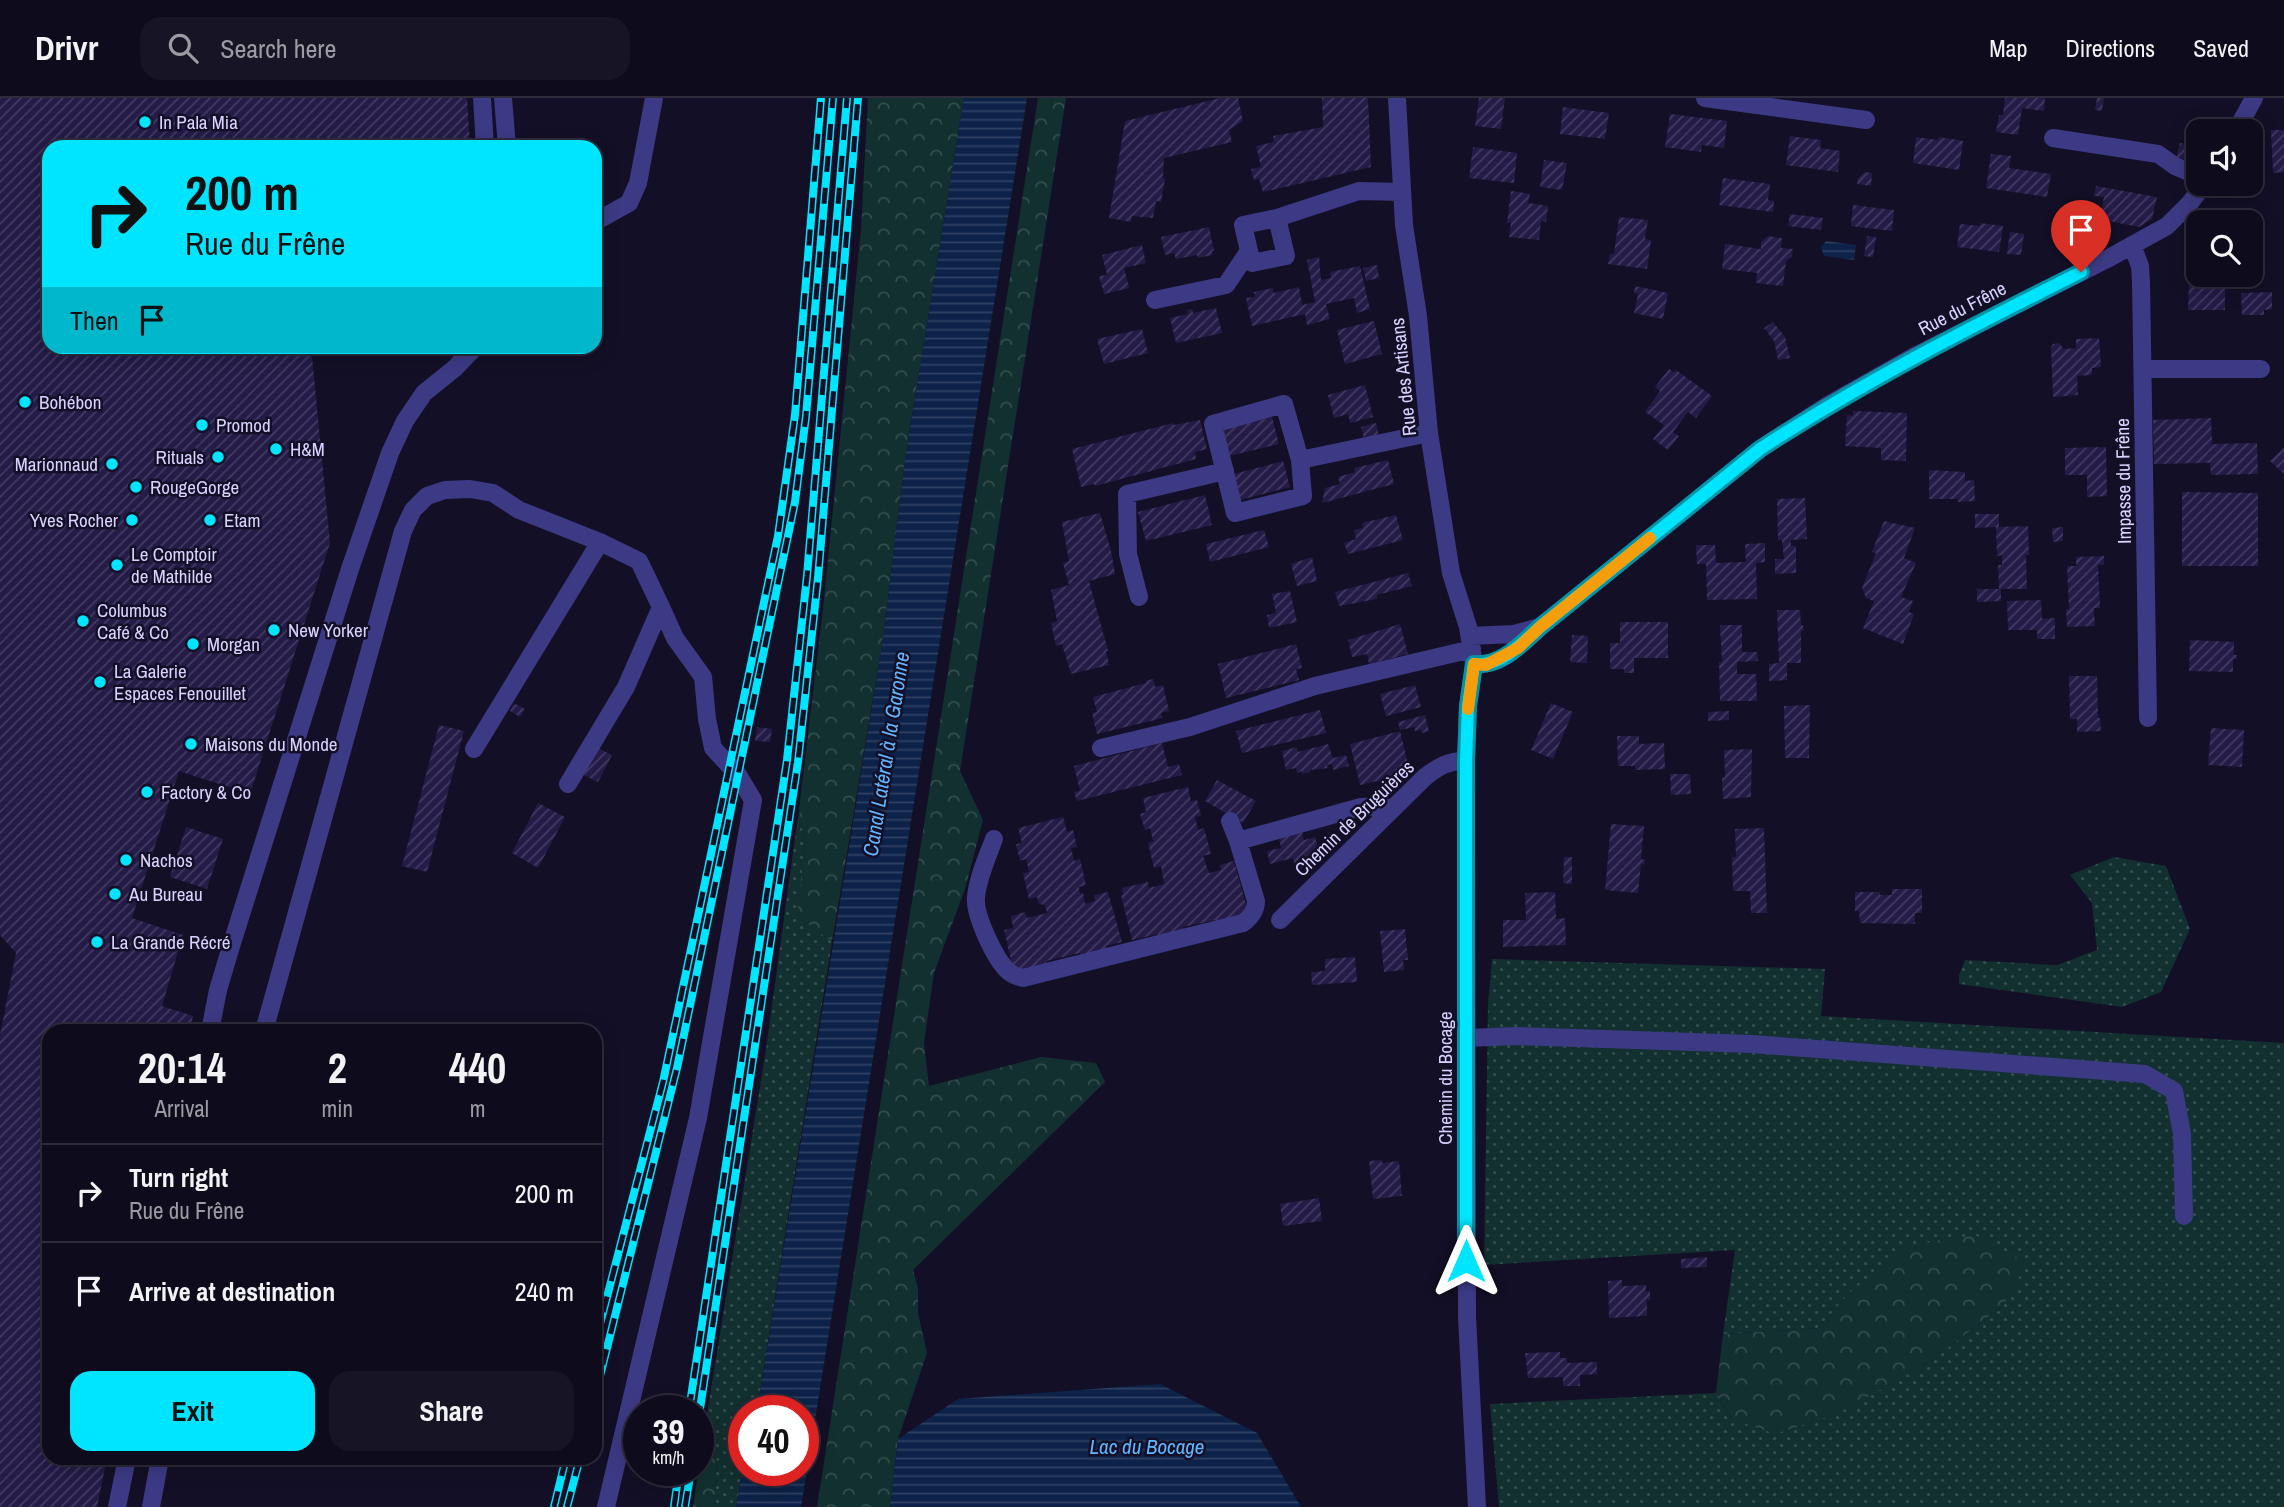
<!DOCTYPE html>
<meta charset="utf-8">
<style>
:root{--surface:#0e0b1c;--page:#171425;--text:#f1f3f6;--muted:#9b9ba3;--line:#2e2b3b;--accent:#00e5ff}
body{margin:0;font-family:"Archivo Narrow",sans-serif;background:var(--page);color:var(--text);height:100vh;display:flex;flex-direction:column;font-size:26px;white-space:nowrap}
*{box-sizing:border-box;margin:0}
p{font-size:23px;color:var(--muted)}
.icon{flex:none;width:38px;height:38px;fill:none;stroke:currentColor;stroke-width:2;stroke-linecap:round;stroke-linejoin:round}
.map{position:relative;flex:1;overflow:hidden}
.drawer{position:absolute;left:42px;top:926px;width:560px;height:441px;display:flex;flex-direction:column;background:var(--surface);border-radius:21px;box-shadow:0 4px 18px #0003,0 0 0 2px var(--line)}
.drawer>*{flex:none}
.hud{position:absolute;left:42px;top:42px;width:560px;height:214px;border-radius:21px;box-shadow:0 4px 18px #0003,0 0 0 2px var(--line);background:#00e5ff;color:#111;overflow:hidden}
.fabs{position:absolute;left:2186px;top:21px;display:grid;gap:14px}
.fabs a{display:grid;place-items:center;width:77px;height:77px;border-radius:14px;background:var(--surface);box-shadow:0 4px 18px #0003,0 0 0 2px var(--line);font-size:35px}
.speed{position:absolute;left:623px;top:1297px;display:flex;gap:14px;font-size:35px;font-weight:700;text-align:center}
.speed>*{display:grid;place-content:center;width:91px;height:91px;border-radius:50%;background:var(--surface);box-shadow:0 4px 18px #0003,0 0 0 2px var(--line);line-height:1}
.speed small{font-size:18px;font-weight:400}
.speed .limit{border:10px solid #d22;background:#fff;color:#111}
.pin{position:absolute;display:grid;place-items:center;width:60px;height:60px;color:#fff;margin:-72px -30px;border-radius:50% 50% 50% 0;rotate:-45deg;box-shadow:0 0 7px #0007}
.pin .icon{rotate:45deg}
.me{position:absolute;width:77px;margin:-38px;rotate:0deg;stroke-linejoin:round;filter:drop-shadow(0 0 5px #0008)}
.turn{display:flex;align-items:center;gap:24px;height:147px;padding:0 28px;font-size:32px}
.turn .icon{width:91px;height:91px;stroke-width:2.5}
.turn b{display:block;font-size:49px;line-height:60px}
.then{display:flex;align-items:center;height:66px;padding:0 28px;background:#0003;gap:14px;font-size:26px}
.eta{display:flex;justify-content:space-evenly;align-items:center;height:119px;text-align:center}
.eta b{font-size:42px;font-weight:700;line-height:49px}
.action{display:flex;gap:14px;margin-top:auto;padding:14px 28px}
.action a{flex:1;height:80px;border-radius:21px;background:var(--accent);color:#111;font-size:28px;font-weight:700;line-height:80px;text-align:center}
.action a+a{background:var(--page);color:var(--text)}
ul{padding:0;list-style:none}
li{display:flex;align-items:center;gap:21px;height:98px;padding:0 28px;border-top:2px solid var(--line)}
li div{flex:1}
li b{display:block;font-size:26px}
li em{font-style:normal}
header{display:flex;align-items:center;gap:42px;box-sizing:border-box;height:98px;padding:0 35px;background:var(--surface);border-bottom:2px solid var(--line)}
header strong{font-size:33px}
nav{display:flex;gap:38px;margin-inline-start:auto;font-size:24px}
.search{width:490px;height:63px;background:var(--page);display:flex;align-items:center;gap:18px;box-sizing:border-box;padding:0 24px;border-radius:21px;color:var(--muted);font-size:26px}
.map>svg:first-child{display:block}
</style>
<header>
<strong>Drivr</strong>
<div class="search"><svg class="icon" aria-label="search" viewBox="0 0 24 24"><circle cx="10" cy="10" r="6"/><path d="M15 15l6 6"/></svg>Search here</div>
<nav><a>Map</a><a>Directions</a><a>Saved</a></nav>
</header>
<div class="map">
<svg width="2284" height="1409" viewBox="0 0 2284 1409">
<defs>
<pattern id="green-dots" width="8" height="8" patternUnits="userSpaceOnUse" patternTransform="scale(1.75)"><rect width="8" height="8" fill="#12302f"/><path d="M2 2h.1M6 6h.1" fill="none" stroke="#344d4e" stroke-width="1.8" stroke-linecap="round"/></pattern>
<pattern id="forest-crowns" width="20" height="18" patternUnits="userSpaceOnUse" patternTransform="scale(1.75)"><rect width="20" height="18" fill="#12302f"/><path d="M2 6a3 3 0 1 1 6 0M12 15a3 3 0 1 1 6 0" fill="none" stroke="#344d4e"/></pattern>
<pattern id="water-rules" width="6" height="5" patternUnits="userSpaceOnUse" patternTransform="scale(1.75)"><rect width="6" height="5" fill="#0c2248"/><path d="M0 2.5h6" fill="none" stroke="#2f4163"/></pattern>
<pattern id="building-hatch" width="6" height="6" patternUnits="userSpaceOnUse" patternTransform="scale(1.75)"><rect width="6" height="6" fill="#241b47"/><path d="M-1 1l2-2M0 6l6-6M5 7l2-2" fill="none" stroke="#433b63"/></pattern>
</defs>
<rect width="100%" height="100%" fill="#130f26"/>
<path fill="url(#green-dots)" d="M799,711L805,746L798,818L832,844L757,1312H744V1364L736,1409H714L717,1362L702,1347L766,951Z
M2114,759L2166,768L2190,831L2161,894L2122,909L1959,886V877L1965,862L2057,867L2097,852L2092,805L2070,777Z
M1492,861L1825,871L1821,918L2284,945V1409H1499L1490,1306L1716,1295L1732,1321L1925,1267L2003,1208L1849,1195L1819,1230L1723,1236L1735,1152L1484,1167L1488,907Z"/>
<path fill="url(#forest-crowns)" d="M868,0H964L906,355L882,547L832,844L797,818L805,746L799,711L823,511L861,131Z
M1038,0H1066L960,673L983,722L965,791L934,875L924,945L929,988L1041,959L1096,965L1105,984L913,1172L918,1190V1215L927,1255L898,1341L890,1409H817Z
M1975,1137L2027,1165L2003,1208L1925,1267L1837,1316L1775,1336L1732,1321L1716,1295L1723,1236L1819,1230L1849,1195L1909,1147Z
M702,1347L717,1362L714,1409H693Z"/>
<path fill="url(#water-rules)" d="M964,0H1027L801,1409H736L744,1364V1372H803V1312H757L882,547L906,355Z
M1826,143L1856,147L1854,162L1824,158L1821,149Z
M1160,1286L1257,1335L1301,1409H890L898,1341L958,1301Z"/>
<path fill="url(#building-hatch)" d="M0,0H467L470,49H49V248H311L330,445L250,696L179,673L132,820L183,837L162,908L193,918L190,933H49V1360H107L97,1409H0V937L16,855L0,837Z
M1220,0H1238L1243,23L1229,32L1232,44L1164,60L1163,80L1165,81L1161,104L1156,103L1153,120L1132,118L1131,124L1109,120L1125,23Z
M1322,0H1368L1371,69L1263,94L1259,81L1254,82L1251,71L1261,69L1256,48L1274,44L1273,38L1323,29Z
M1479,0H1505L1501,31L1475,28Z
M2005,0H2045L2044,13L2022,10L2018,37L1996,34L1999,17H2003Z
M2097,0H2104L2102,13L2095,12Z
M1563,9L1609,15L1605,41L1560,36Z
M1670,16L1727,23L1724,50L1702,47L1701,54L1665,49Z
M2271,32H2284V74L2273,75Z
M1790,38L1821,42L1820,50L1840,53L1838,74L1786,67Z
M1916,39L1938,42L1939,39L1963,43L1959,72L1913,65Z
M2180,45L2190,47L2187,61L2176,60Z
M1473,49L1517,55L1514,85L1469,80Z
M1991,56L2011,58L2009,70L2051,76L2047,99L1986,90Z
M1544,62L1567,65L1562,92L1540,89Z
M1865,74L1872,75L1871,88L1857,86L1858,80Z
M1723,80L1770,86L1768,102L1774,103L1773,114L1719,107Z
M2096,88L2157,99L2152,121L2139,129L2099,121L2104,99L2094,98Z
M1511,93L1530,96L1528,105L1548,108L1546,124L1541,123L1539,142L1509,139L1511,125H1507Z
M1853,107L1894,112L1892,133L1851,128Z
M1790,116L1823,120L1821,132L1788,128Z
M1619,119L1648,122L1645,141L1651,142L1647,171L1608,166L1610,156H1614Z
M1980,125L2003,128L1999,154L1957,149L1960,126L1980,128Z
M1209,129L1214,153H1212V157L1198,160L1197,157L1176,161L1174,155L1165,157L1161,139Z
M2010,134L2024,136L2021,157L2007,156Z
M1768,138L1782,140L1781,150L1793,151L1792,159L1786,163L1783,188L1756,185L1757,175L1722,171L1725,146L1761,151V144Z
M1867,138L1876,139L1873,159L1864,158Z
M1142,147L1146,165L1124,170L1129,190L1104,196L1099,178L1107,177L1102,157Z
M1319,159L1321,182L1331,180L1330,174L1360,168L1370,211L1357,215L1354,200L1326,206L1330,221L1307,227L1305,216L1252,228L1246,200L1255,199L1254,194L1273,190L1274,195L1299,189L1302,207L1315,204L1307,162Z
M1377,167L1379,180L1366,183L1363,170Z
M2225,183V212H2188L2189,184Z
M1635,188L1668,195L1663,221L1634,215L1638,196L1634,195Z
M2272,194V211L2264,212V217H2242L2241,195Z
M1216,210L1222,235L1176,245L1170,220L1188,216L1187,212L1192,211L1193,215Z
M1374,223L1382,256L1345,266L1337,232Z
M1773,224L1785,239L1790,260L1778,262L1774,243L1764,230Z
M1142,231L1148,255L1104,266L1097,241Z
M2099,240L2101,269L2092,270V277L2077,278L2078,297L2053,299L2051,249L2053,246L2060,245L2063,251L2076,250V241Z
M1669,271L1673,274L1676,272L1712,298L1696,320L1688,314L1673,334L1679,338L1668,352L1653,341L1664,327L1645,314L1660,293L1655,289Z
M1365,287L1373,319L1350,325L1348,316L1334,320L1328,297Z
M1853,313L1907,315L1906,363L1881,362V350L1845,348L1847,317L1853,318Z
M1272,319L1279,346L1229,358L1223,332Z
M2211,320L2212,346L2257,345L2258,376L2211,377L2210,365L2154,366L2153,322Z
M1200,322L1207,351L1195,354L1196,361L1095,388L1094,386L1081,389L1072,351L1173,325L1174,327Z
M1376,325L1379,338L1364,341L1361,329Z
M2106,349L2107,398L2087,399V377H2065V350Z
M2284,349V376L2270,363Z
M1388,362L1394,386L1322,405L1325,390L1340,386L1338,379L1355,374L1354,370Z
M1283,363L1290,389L1240,402L1234,376Z
M1929,372L1965,374V383L1974,382L1975,403L1958,404V401H1929Z
M2182,394L2258,395V468H2182Z
M1205,397L1212,427L1146,443L1138,414Z
M1805,400L1807,441L1791,442V448H1796V475L1775,476V461H1784L1782,442H1778L1777,401Z
M1100,415L1111,453L1115,476L1089,483L1108,553H1106L1109,567L1071,576L1062,546L1056,548L1051,525L1057,523L1051,492L1069,487L1063,465L1069,463L1062,424Z
M1975,416H1999V429L2028,428L2029,457H2026L2027,491H2001V503L1977,504V491H1999L1998,467H2002V457L1997,458L1996,429L1975,430Z
M1396,417L1403,442L1348,456L1344,445L1356,441L1354,432L1363,430L1362,425Z
M1884,423L1915,430L1904,460L1916,465L1901,499L1913,503L1909,514L1914,516L1903,546L1863,530L1874,503L1866,500L1862,490L1876,455L1872,454Z
M2063,429V443L2053,444L2052,430Z
M1264,432L1269,449L1210,464L1206,446Z
M1765,445V464L1756,465L1757,501L1707,502L1706,466H1697L1696,447H1715L1716,465L1746,464L1745,446Z
M2104,458V467H2098L2100,510H2094L2095,528L2067,529L2066,511H2069L2067,468H2076V459Z
M1312,459L1317,483L1297,488L1291,466Z
M1408,475L1412,488L1377,497V501L1339,508L1335,494Z
M1290,493L1297,524L1269,530L1267,517L1276,515L1272,496Z
M2041,502L2042,521L2055,520V541H2037V532H2008L2007,503Z
M1777,512H1800L1801,527H1803L1804,533H1801V565H1787V582L1769,583V566L1779,565Z
M1620,524H1668V560H1634V575H1624V571H1610V545H1620Z
M1400,526L1408,556L1369,566L1367,556L1352,559L1348,542Z
M1720,527H1742V554H1757L1758,563L1737,564V576H1756L1757,603H1720L1719,564H1722Z
M1572,537L1588,538L1587,565L1570,564Z
M2190,542L2234,544V557H2237V561H2233V574L2189,573Z
M1296,546L1302,570L1296,571L1299,582L1226,600L1218,566Z
M2069,578H2097L2098,620H2100L2101,633L2077,634V621H2070Z
M1153,581L1155,589L1163,587L1169,613L1161,615L1163,620L1097,636L1092,615L1097,614L1093,599L1146,585V583Z
M1415,587L1421,609L1386,618L1380,596Z
M514,605L525,611L520,619L510,613Z
M1551,605L1573,614L1553,661L1531,652Z
M1810,607L1809,660H1785L1784,608Z
M1320,612L1326,635L1242,655L1236,633Z
M1729,613V622L1708,623V614Z
M1425,617L1429,633L1422,635L1421,632L1415,633L1414,629L1400,632L1398,624Z
M439,627L464,633L427,774L402,768Z
M757,629L772,631L770,644L755,643Z
M2211,630L2244,632L2242,669L2208,667Z
M1400,633L1408,666L1395,679L1360,687L1350,646Z
M1617,638H1639V646L1664,645L1665,671L1635,672V668H1618Z
M1162,645L1168,669L1179,666L1182,677L1077,703L1074,694L1080,693L1074,668Z
M1328,646L1333,660L1346,657L1349,668L1333,672L1332,666L1327,667L1328,670L1310,672V674L1302,676V673L1297,675L1296,670L1286,672L1282,653L1297,649L1298,654Z
M598,650L612,657L598,684L584,677Z
M1752,651L1751,699L1723,701L1722,680L1725,679L1724,652Z
M1670,676H1690L1691,696L1671,697Z
M1217,682L1256,703L1243,725L1205,703Z
M1188,689L1191,703L1197,702L1201,718L1195,719L1198,732L1204,730L1211,756L1203,758L1209,775L1221,772L1220,767L1234,763L1248,814L1243,821L1217,827L1216,822L1183,829L1185,835L1159,841L1158,836L1132,842L1121,797L1123,796L1122,790L1148,784L1149,790L1164,786L1161,768L1154,770L1148,745L1153,743L1150,730L1145,732L1140,716L1146,714L1143,700Z
M538,705L565,719L538,770L512,755Z
M1063,719L1067,734L1073,732L1077,749L1071,750L1074,763L1080,761L1086,787L1079,789L1080,796L1083,795L1085,806L1095,803L1094,797L1108,794L1122,844L1106,848L1108,854L1082,861L1080,855L1046,863L1048,869L1022,875L1020,870L1013,871L1004,832L1013,830L1011,818L1025,814L1027,820L1047,815L1045,807L1039,806L1037,799L1029,801L1023,775L1029,774L1026,761L1020,763L1016,746L1022,745L1018,730Z
M1611,726L1644,728L1641,761L1645,762L1644,767L1641,766L1638,795L1605,792Z
M186,729L223,741L207,791L170,779Z
M1764,730L1767,815H1751L1750,793H1733L1732,759H1736L1735,731Z
M1302,734L1304,742L1315,739L1319,754L1297,776L1293,760L1270,766L1267,753L1281,750L1279,739Z
M1564,759H1572V786L1563,785Z
M1892,791H1922V815H1915V826L1860,825L1859,813H1855V794H1880V797H1892Z
M1555,794L1556,821L1565,820L1566,847L1503,849V822H1526L1525,795Z
M1405,831L1408,862H1403L1404,872L1384,874L1380,833Z
M1355,859L1357,884L1312,887L1311,874L1325,873V861Z
M1382,1062V1065L1399,1063L1402,1098L1373,1101L1369,1063Z
M1319,1100L1322,1123L1283,1128L1280,1106Z
M1707,1159V1169L1681,1170V1161Z
M1622,1182V1188L1646,1187V1194L1650,1193V1202H1647V1218L1609,1220L1608,1183Z
M1560,1254V1260H1567V1265L1597,1264V1276L1580,1277V1288H1563V1279L1528,1280L1525,1255Z"/>
<g fill="none" stroke-linecap="round" stroke-linejoin="round">
<path stroke="#3d3a85" stroke-width="18" d="M482,0L485,49
M503,0L507,49
M1397,0L1404,127L1418,218L1429,335L1451,475L1468,529L1474,566L1468,608L1466,663L1467,1219L1477,1409
M1705,0L1866,22
M2236,33L2254,0
M2053,40L2158,56L2175,68L2198,78
M595,124L629,105L638,85L654,0
M2132,147L2140,168L2141,184L2148,620
M1249,153L1252,165L1286,158L1277,120
M1155,202L1226,187L1249,153L1243,127L1277,120L1359,93L1402,94
M2143,271H2261
M1300,362L1284,306L1213,326L1235,415L1303,398L1300,362L1429,335
M1139,499L1128,456L1127,396L1225,373
M1470,538L1514,536L1536,530
M1474,566C1501,569 1521,546 1540,529L1760,351L1828,307L1913,259L2109,160L2167,128L2190,105L2204,86
M1101,650L1190,629L1315,588L1472,551
M474,651L600,444
M1230,723L1238,743
M994,741C987,760 978,779 976,799C974,817 995,861 1008,873C1013,878 1017,878 1023,880L1243,825C1251,819 1256,813 1256,803L1238,743L1361,709L1378,708L1391,711
M1280,822L1425,679C1438,669 1449,662 1466,663
M210,933L218,892L232,845L350,471L390,355L405,323L424,295L455,270L476,248
M264,933L403,433L413,412L427,398L445,392L470,391L493,395L519,412L600,444L639,463L661,509L626,589L568,686
M1466,940L1517,938L1752,946L2145,976L2174,993L2182,1036L2184,1118
M117,1409L127,1360
M151,1409L160,1360
M606,1409L698,1020L753,702L738,677L713,650L707,621L703,579L675,540L661,509"/>
<defs>
<path id="rail" d="M595,1245L663,984L778,438L795,317L821,0
M595,1298L677,970L795,404L806,318L833,0
M689,1312L787,662L807,478L847,0
M698,1324L798,664L818,480L858,0
M554,1409L566,1360
M567,1409L580,1360
M674,1409L679,1372
M685,1409L691,1372"/>
</defs>
<use href="#rail" stroke="#00e5ff" stroke-width="8"/>
<use href="#rail" stroke="#130f26" stroke-width="5" stroke-dasharray="16" stroke-linecap="butt"/>
</g>
<g fill="none" stroke-linecap="round" stroke-linejoin="round">
<defs>
<path id="route" d="M1466,1163V663L1468,608L1474,566C1501,569 1521,546 1540,529L1760,351C1863,284 1971,229 2081,174"/>
</defs>
<use href="#route" stroke="#0095a6" stroke-width="18"/>
<use href="#route" stroke="#00e5ff" stroke-width="12"/>
<path stroke="#f59e0b" stroke-width="12" d="M1468,611L1474,566L1486,567L1518,550L1540,529L1650,440"/>
</g>
<g fill="#00e5ff" stroke="#130f26" stroke-width="2.5">
<circle cx="145" cy="24" r="7"/>
<circle cx="25" cy="304" r="7"/>
<circle cx="202" cy="327" r="7"/>
<circle cx="276" cy="351" r="7"/>
<circle cx="218" cy="359" r="7"/>
<circle cx="112" cy="366" r="7"/>
<circle cx="136" cy="389" r="7"/>
<circle cx="132" cy="422" r="7"/>
<circle cx="210" cy="422" r="7"/>
<circle cx="117" cy="467" r="7"/>
<circle cx="83" cy="523" r="7"/>
<circle cx="274" cy="532" r="7"/>
<circle cx="193" cy="546" r="7"/>
<circle cx="100" cy="584" r="7"/>
<circle cx="191" cy="646" r="7"/>
<circle cx="147" cy="694" r="7"/>
<circle cx="126" cy="762" r="7"/>
<circle cx="115" cy="796" r="7"/>
<circle cx="97" cy="844" r="7"/>
</g>
<g text-anchor="middle" dominant-baseline="central" stroke-width="5" stroke-linejoin="round" paint-order="stroke">
<g font-size="19" fill="#d9d4ff" stroke="#130f26" text-anchor="start">
<text x="159" y="24">In Pala Mia</text>
<text x="39" y="304">Bohébon</text>
<text x="216" y="327">Promod</text>
<text x="290" y="351">H&amp;M</text>
<text x="204" y="359" text-anchor="end">Rituals</text>
<text x="98" y="366" text-anchor="end">Marionnaud</text>
<text x="150" y="389">RougeGorge</text>
<text x="118" y="422" text-anchor="end">Yves Rocher</text>
<text x="224" y="422">Etam</text>
<text x="131" y="456">Le Comptoir<tspan x="131" dy="22">de Mathilde</tspan></text>
<text x="97" y="512">Columbus<tspan x="97" dy="22">Café &amp; Co</tspan></text>
<text x="288" y="532">New Yorker</text>
<text x="207" y="546">Morgan</text>
<text x="114" y="573">La Galerie<tspan x="114" dy="22">Espaces Fenouillet</tspan></text>
<text x="205" y="646">Maisons du Monde</text>
<text x="161" y="694">Factory &amp; Co</text>
<text x="140" y="762">Nachos</text>
<text x="129" y="796">Au Bureau</text>
<text x="111" y="844">La Grande Récré</text>
</g>
<g font-size="19" fill="#d9d4ff" stroke="#130f26">
<text transform="translate(1962 210) rotate(-27)">Rue du Frêne</text>
<text transform="translate(1403 279) rotate(-96)">Rue des Artisans</text>
<text transform="translate(2123 383) rotate(-91)">Impasse du Frêne</text>
<text transform="translate(1354 720) rotate(-44)">Chemin de Bruguières</text>
<text transform="translate(1445 980) rotate(-90)">Chemin du Bocage</text>
</g>
<g font-size="21" font-style="italic" fill="#62b6ff" stroke="#130f26">
<text transform="translate(886 656) rotate(-81)">Canal Latéral à la Garonne</text>
<text x="1147" y="1348">Lac du Bocage</text>
</g>
</g>
</svg>
<div class="fabs">
<a><svg class="icon" aria-label="sound" viewBox="0 0 24 24"><path d="M4 9h4l5-4v14l-5-4H4zM17 9q2 3 0 6"/></svg></a>
<a><svg class="icon" aria-label="search" viewBox="0 0 24 24"><circle cx="10" cy="10" r="6"/><path d="M15 15l6 6"/></svg></a>
</div>
<div class="speed"><div>39<small>km/h</small></div><div class="limit">40</div></div>
<div class="pin" style="left:2081px;top:174px;background:#d93025"><svg class="icon" aria-label="arrive" viewBox="0 0 24 24"><path d="M6 21V4h12l-3 4 3 4H6"/></svg></div>
<svg class="me" style="left:1466px;top:1163px" viewBox="-20 -20 40 40"><path d="M0-17L14 15 0 8-14 15z" fill="#00e5ff" stroke="#fff" stroke-width="4"/></svg>
<div class="hud">
<div class="turn"><svg class="icon" aria-label="right" viewBox="0 0 24 24"><path d="M7 20v-9h11M14 6l5 5-5 5"/></svg><div><b>200 m</b>Rue du Frêne</div></div>
<div class="then">Then<svg class="icon" aria-label="arrive" viewBox="0 0 24 24"><path d="M6 21V4h12l-3 4 3 4H6"/></svg></div>
</div>
<section class="drawer">
<div class="eta">
<div><b>20:14</b><p>Arrival</p></div>
<div><b>2</b><p>min</p></div>
<div><b>440</b><p>m</p></div>
</div>
<ul>
<li><svg class="icon" aria-label="right" viewBox="0 0 24 24"><path d="M7 20v-9h11M14 6l5 5-5 5"/></svg><div><b>Turn right</b><p>Rue du Frêne</p></div><em>200 m</em></li>
<li><svg class="icon" aria-label="arrive" viewBox="0 0 24 24"><path d="M6 21V4h12l-3 4 3 4H6"/></svg><div><b>Arrive at destination</b></div><em>240 m</em></li>
</ul>
<div class="action"><a>Exit</a><a>Share</a></div>
</section>
</div>
